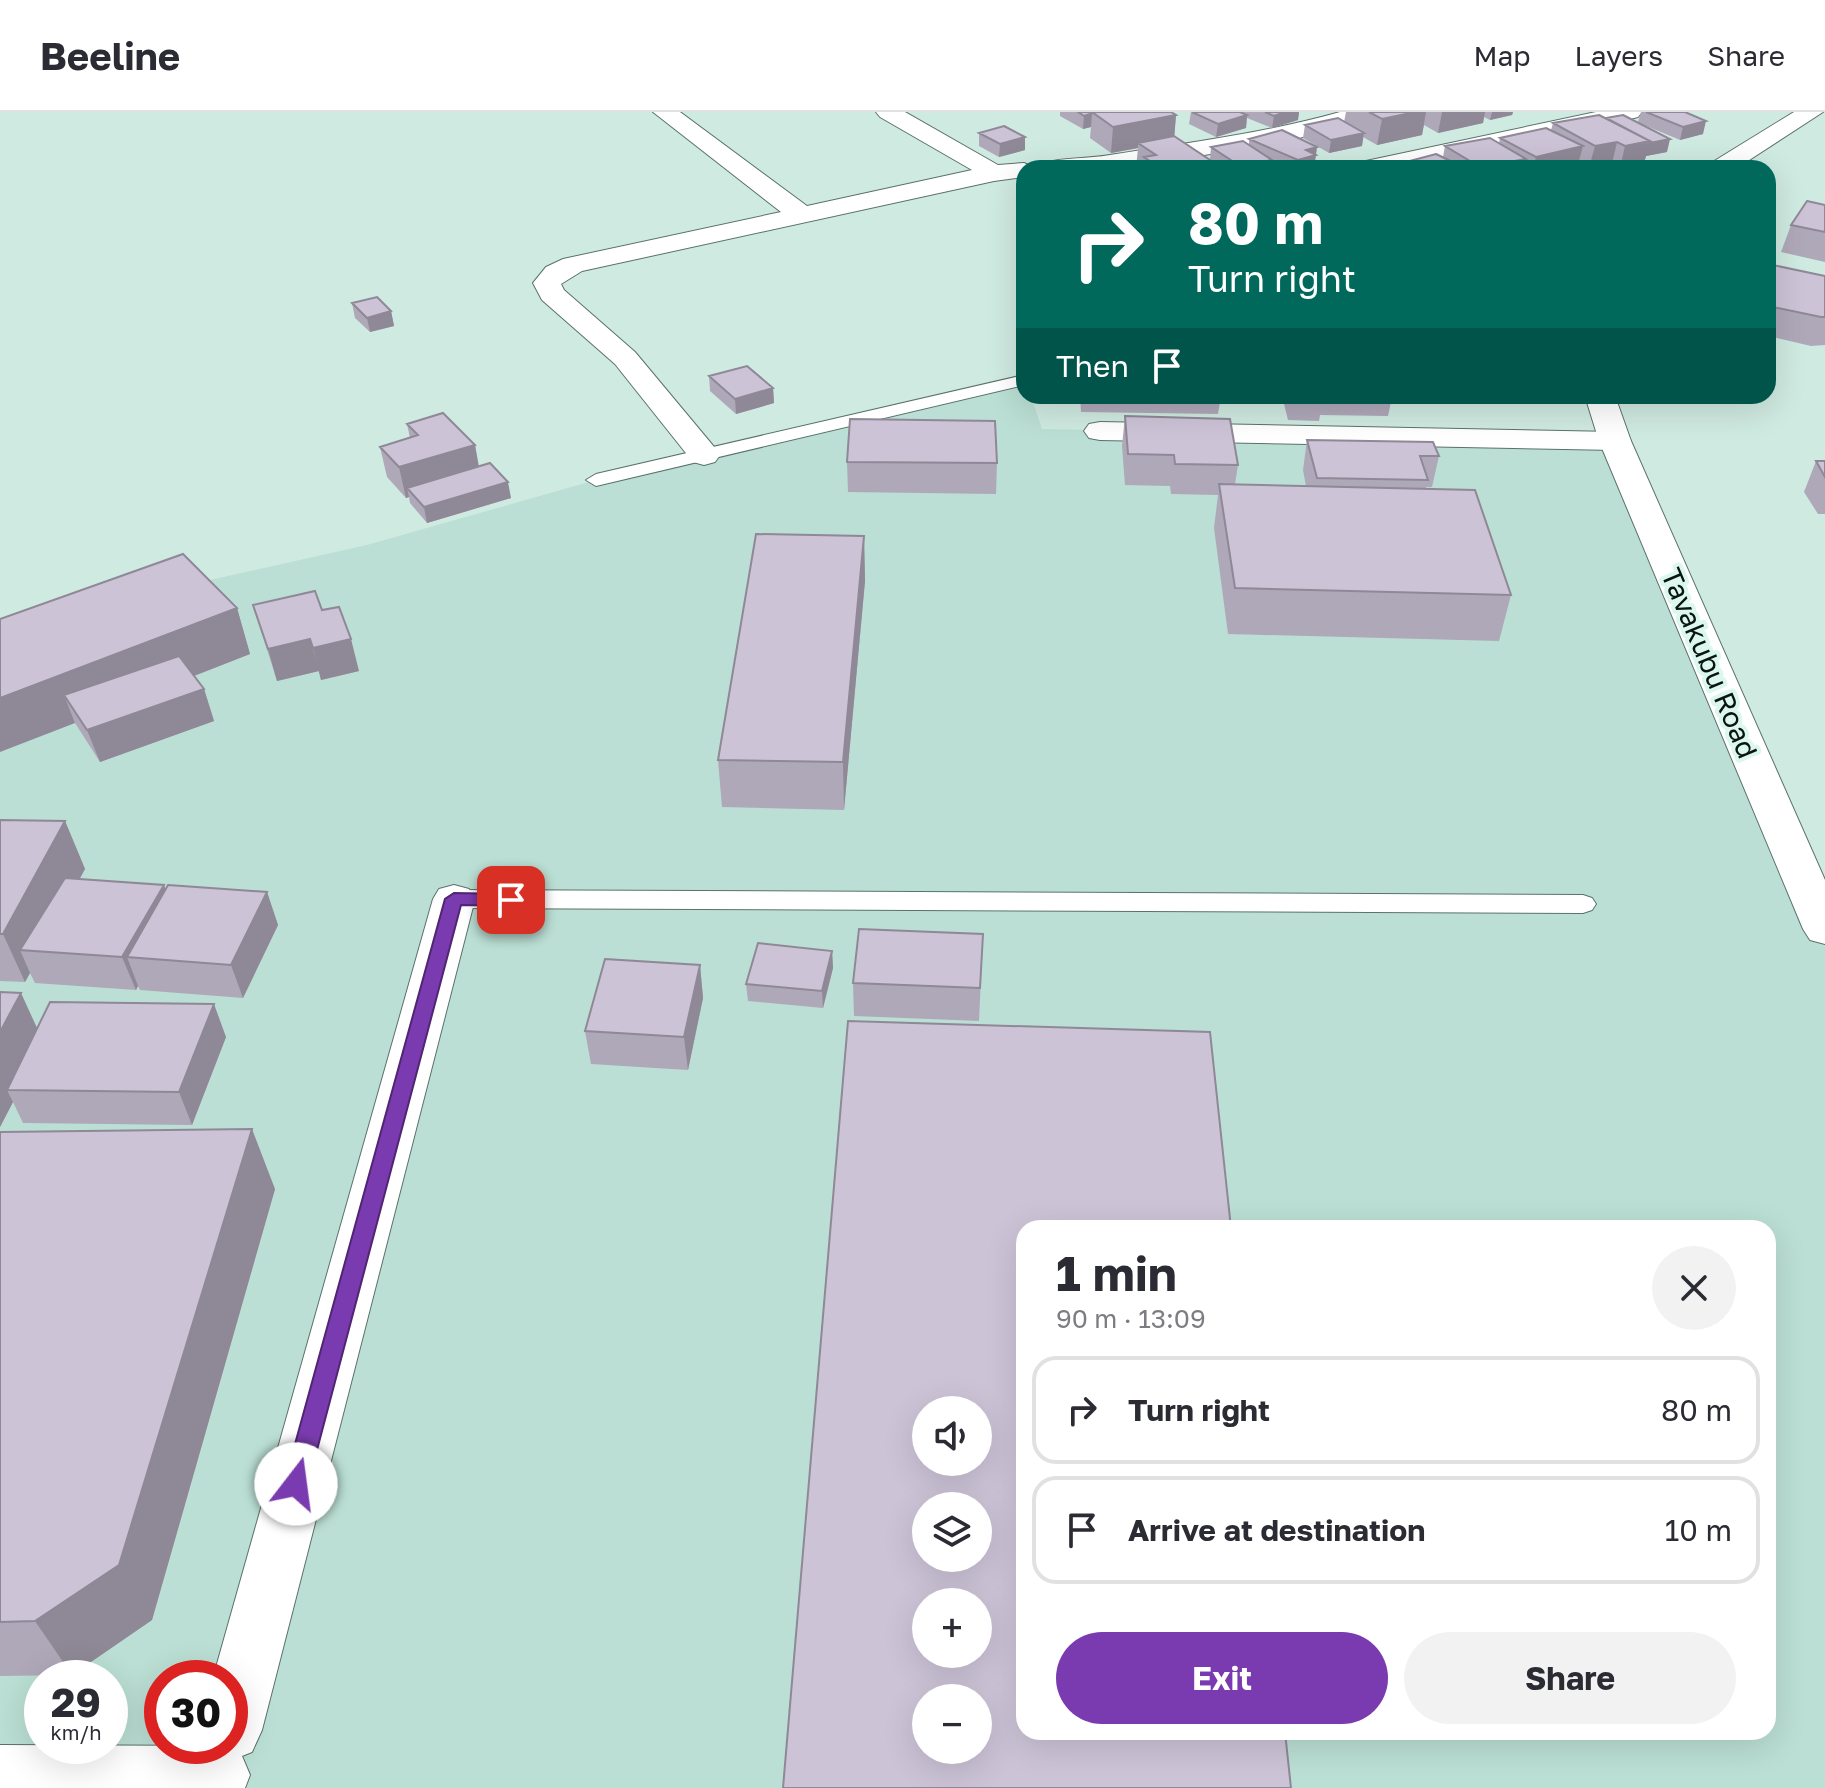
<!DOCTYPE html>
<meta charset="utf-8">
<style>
:root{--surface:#fff;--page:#f2f2f3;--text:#2b2b33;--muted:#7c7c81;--line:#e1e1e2;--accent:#7b3bb0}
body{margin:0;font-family:"Golos Text",sans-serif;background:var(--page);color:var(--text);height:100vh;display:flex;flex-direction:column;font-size:30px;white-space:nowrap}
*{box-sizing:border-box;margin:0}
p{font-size:26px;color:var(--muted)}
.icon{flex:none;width:44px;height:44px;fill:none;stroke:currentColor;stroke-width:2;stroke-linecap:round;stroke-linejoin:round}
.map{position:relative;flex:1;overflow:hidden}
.sheet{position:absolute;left:1016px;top:1108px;width:760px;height:520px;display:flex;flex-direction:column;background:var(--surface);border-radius:24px;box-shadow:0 8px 32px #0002}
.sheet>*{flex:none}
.banner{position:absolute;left:1016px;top:48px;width:760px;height:244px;border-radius:24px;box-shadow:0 8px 32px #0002;background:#00695c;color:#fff;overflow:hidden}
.tools{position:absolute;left:912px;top:1284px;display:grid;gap:16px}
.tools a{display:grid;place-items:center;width:80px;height:80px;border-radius:50%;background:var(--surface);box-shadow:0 8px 32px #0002;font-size:40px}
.speed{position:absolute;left:24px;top:1548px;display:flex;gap:16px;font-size:40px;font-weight:700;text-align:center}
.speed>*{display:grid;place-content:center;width:104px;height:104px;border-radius:50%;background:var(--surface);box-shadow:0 8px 32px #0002;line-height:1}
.speed small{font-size:20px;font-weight:400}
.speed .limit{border:12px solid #d22;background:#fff;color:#111}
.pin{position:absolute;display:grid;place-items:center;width:68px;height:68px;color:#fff;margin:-34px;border-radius:16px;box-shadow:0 4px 12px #0006}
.me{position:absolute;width:88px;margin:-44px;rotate:15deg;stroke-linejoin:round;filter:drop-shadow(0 0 6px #0008)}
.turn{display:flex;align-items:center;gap:28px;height:168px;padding:0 40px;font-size:36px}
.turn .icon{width:104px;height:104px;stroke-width:2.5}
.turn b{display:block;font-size:56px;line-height:68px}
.then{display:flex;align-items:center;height:76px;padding:0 40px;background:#0003;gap:16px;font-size:30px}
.round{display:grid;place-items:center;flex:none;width:84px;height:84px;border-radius:42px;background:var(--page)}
.headline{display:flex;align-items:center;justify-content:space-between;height:136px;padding:0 40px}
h1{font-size:48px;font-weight:700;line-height:60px}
.cta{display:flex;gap:16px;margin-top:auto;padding:16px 40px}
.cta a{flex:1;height:92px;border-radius:48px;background:var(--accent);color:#fff;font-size:32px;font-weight:700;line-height:92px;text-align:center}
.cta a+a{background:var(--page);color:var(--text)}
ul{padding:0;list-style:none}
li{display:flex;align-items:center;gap:24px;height:108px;margin:0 16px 12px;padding:0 24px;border:4px solid var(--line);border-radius:24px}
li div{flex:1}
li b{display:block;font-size:30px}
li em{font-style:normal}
header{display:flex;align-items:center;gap:48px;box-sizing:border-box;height:112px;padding:0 40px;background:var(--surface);border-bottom:2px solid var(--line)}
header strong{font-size:38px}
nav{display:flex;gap:44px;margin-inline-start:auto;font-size:28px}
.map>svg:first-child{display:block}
</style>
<header>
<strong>Beeline</strong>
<nav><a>Map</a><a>Layers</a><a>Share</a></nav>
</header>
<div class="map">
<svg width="1825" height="1676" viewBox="0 0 1825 1676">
<rect width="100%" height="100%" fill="#cfeae1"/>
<path fill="#bbdfd4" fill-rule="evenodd" d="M1024,268V284H1031L1042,317L1615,329L1825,817V1676H0V542L192,472L367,433L596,368ZM1024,1116H1768V1620H1024ZM926,1298H978V1350H926ZM926,1394H978V1446H926ZM926,1490H978V1542H926ZM42,1566H110V1634H42ZM162,1566H230V1634H162ZM926,1586H978V1638H926Z"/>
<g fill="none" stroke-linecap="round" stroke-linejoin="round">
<defs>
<path id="lane" d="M1024,263V273L596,374L586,368L596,362Z
M454,778L1583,783L1592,786L1596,792L1592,798L1583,801L454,796L445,793L441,787L445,781Z"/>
<path id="street" d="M653,0H680L807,94L972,58L880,5L876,0H905L998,53L1024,51L1035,56H1024V65L994,69L582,159L561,172L564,178L635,240L715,336L720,343L715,350L704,353L693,350L615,252L542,188L533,171L546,155L563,147L781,100Z
M1340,0H1378L1374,5L1285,30L1124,56H1040L1043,51C1065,45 1088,47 1110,43C1188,31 1265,21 1340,0Z
M1596,0H1642L1638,5L1630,7L1401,56H1354L1357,51L1366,49Z
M1100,310L1615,320L1626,322L1631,329L1626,336L1615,338L1100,328L1089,326L1084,319L1089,312Z
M454,773L469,777L475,787L262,1618L252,1640L242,1644L250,1663L245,1676H0V1633L230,1634V1566H213L433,787L439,777Z"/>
<path id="secondary" d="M1794,0H1823L1737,56H1708L1711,51Z
M1585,284H1615L1631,329L1825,768V832L1810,828L1803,817L1599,329Z"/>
</defs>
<use href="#lane" stroke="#5a726b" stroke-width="2"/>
<use href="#street" stroke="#5a726b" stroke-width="2"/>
<use href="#secondary" stroke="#5a726b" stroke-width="2"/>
<use href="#lane" fill="#fff" fill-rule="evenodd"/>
<use href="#street" fill="#fff" fill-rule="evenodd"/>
<use href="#secondary" fill="#fff" fill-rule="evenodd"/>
</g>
<path fill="#afa8b9" d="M1060,0H1171L1176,3L1174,24L1212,56H1136L1138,36L1111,41L1090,26L1091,15L1083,17L1060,4Z
M1191,0H1299L1298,8L1272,16L1247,6L1246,16L1216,25L1189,12Z
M1346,0H1513L1512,3L1490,8L1484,5L1483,11L1438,21L1424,13L1422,23L1377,33L1363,25L1362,34L1329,41L1303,26L1305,13L1344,10Z
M1641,0H1685L1703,22L1680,28L1644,13L1667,40L1646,44L1643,55L1640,56H1393L1394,53L1443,45L1445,34L1499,31L1500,26L1551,18L1553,11L1606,6L1638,10Z
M979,21L1025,25V38L999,45L979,34Z
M1249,27L1317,35L1314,56H1284L1272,51L1271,56H1222L1210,48L1211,35L1249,32Z
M1825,93V150L1781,140L1791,113Z
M1768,152L1825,164V233L1811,234L1768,224Z
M1022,184H1024V217L1020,213Z
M352,191L391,199L394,214L370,220L355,206Z
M709,264L773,276L774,291L736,302L710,279Z
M1080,284H1221L1218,302L1081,300Z
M1282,284H1416L1415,290H1391L1388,304L1320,303L1319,309L1288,308Z
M1125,304L1238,353L1235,372L1306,374L1303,358L1307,328L1439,344L1432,375H1426V377L1511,483L1499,529L1228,522L1214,416L1218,383L1171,382L1170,374L1125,373L1122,334Z
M407,312L475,333L479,354L511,386L427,411L410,391L409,385L406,386L387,365L380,335L410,326Z
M1816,349H1825V402H1818L1804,380Z
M847,350L997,351L996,382L848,380Z
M864,424L865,469L844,698L722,695L718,648Z
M253,493L322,498L359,559L321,568L319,559L277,569Z
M237,496L250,542L194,564L204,577L214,609L100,650L75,611L0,507Z
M0,708L65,709L85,757L79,767L165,777L267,780L278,813L243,886L140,878L138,874L136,878L35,871L30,861L25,870L0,869Z
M983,822L979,909L854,904L853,871Z
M832,839L833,856L823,896L748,889L746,872Z
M700,853L703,886L688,958L591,952L585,919Z
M0,880L37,916L226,925L192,1013L23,1011L13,990L0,1015Z
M0,1020L275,1077L152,1508L72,1563L0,1564Z"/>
<path fill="#8f8896" d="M1285,0H1299L1298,8L1272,16L1274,4Z
M1415,0H1426L1422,23L1377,33L1382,7Z
M1442,0H1485L1483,11L1438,21Z
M1492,0H1513L1512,3L1490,8Z
M1092,2L1091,15L1083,17L1084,4Z
M1176,3L1174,29L1138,31V36L1111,41L1113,15Z
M1247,3L1246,16L1216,25L1218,12Z
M1706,9L1703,22L1680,28L1683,15Z
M1364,21L1362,34L1329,41L1331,28Z
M1025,25V38L999,45L1000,32Z
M1670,27L1667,40L1646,44L1643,55L1620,56L1625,34Z
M1617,30L1611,56H1589L1595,34Z
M1583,34L1577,56H1533L1536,45Z
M1317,35L1314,56H1297L1298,48L1306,38Z
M1526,47L1524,56H1480V55Z
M1272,48L1271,56H1240V54Z
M1213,50L1212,56H1183Z
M391,199L394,214L370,220L367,206Z
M773,276L774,291L736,302L735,287Z
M475,333L480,363L407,376L409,385L406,386L399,355Z
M508,370L511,386L427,411L424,395Z
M864,424L865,469L844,698L843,650Z
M237,496L250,542L81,608L64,583L75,611L0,640V586Z
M310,527L319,559L277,569L268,537Z
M351,527L359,559L321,568L313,536Z
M204,577L214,609L100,650L87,618Z
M65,709L85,757L41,839L20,838L30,861L25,870L3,822Z
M164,773L176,806L127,845L138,874L136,878L122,845Z
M267,780L278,813L243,886L231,853Z
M832,839L833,856L823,896L822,879Z
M700,853L703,886L688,958L684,925Z
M21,881L43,929L7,978L13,990L0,1015V920Z
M214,892L226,925L192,1013L179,980Z
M252,1017L275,1077L152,1508L72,1563L35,1509Z"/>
<path fill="#ccc3d7" stroke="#8f8896" stroke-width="2" fill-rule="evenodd" d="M1078,0H1094H1092L1093,1L1084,4Z
M1092,0H1171L1176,3L1113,15Z
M1192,0H1240L1247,3L1218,12Z
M1265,0H1285L1274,4Z
M1369,0H1415L1382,7Z
M1646,0H1685L1706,9L1683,15Z
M1599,3L1650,29L1625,34L1617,30L1595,34L1553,11Z
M1623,3L1670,27L1650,31V29L1606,6Z
M1338,6L1364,21L1331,28L1305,13Z
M1004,14L1025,25L1000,32L979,21Z
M1546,16L1583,34L1536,45L1500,26Z
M1282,18L1317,35L1306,38L1316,43L1298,48L1249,27Z
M1174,24L1213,50L1183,56H1160L1144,45L1156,43L1138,31Z
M1490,26L1526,47L1480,55L1445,34Z
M1243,29L1272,48L1240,54L1211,35Z
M1436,42L1465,56H1399L1394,53Z
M1574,52L1582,56H1556Z
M1548,53L1555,56H1537Z
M1807,89L1825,93V120L1791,113Z
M1768,152L1825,164V205H1821L1768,194Z
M377,185L391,199L367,206L352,191Z
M747,254L773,276L735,287L709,264Z
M443,301L475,333L399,355L380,335L418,323L407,312Z
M1125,304L1230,307L1238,353L1175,352L1174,343L1128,342Z
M850,307L995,309L997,351L847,350Z
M1307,328L1433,330L1439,344H1420L1428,368L1317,366Z
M1816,349H1825V365Z
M490,351L508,370L424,395L407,376Z
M1219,372L1475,378L1511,483L1235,476Z
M756,422L864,424L843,650L718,648Z
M183,442L237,496L0,586V507Z
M315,479L322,498L339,495L351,527L313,536L310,527L268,537L253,493Z
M179,544L204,577L87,618L64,583Z
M0,708L65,709L3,822H0Z
M65,766L164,773L122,845L20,838Z
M168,773L267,780L231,853L127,845Z
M859,817L983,822L980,876L853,871Z
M758,831L832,839L822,879L746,872Z
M605,847L700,853L684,925L585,919Z
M0,880L21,881L0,920Z
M50,890L214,892L179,980L7,978Z
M848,909L1210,920L1231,1116H1024V1620H1285L1291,1676H783ZM926,1298H978V1350H926ZM926,1394H978V1446H926ZM926,1490H978V1542H926ZM926,1586H978V1638H926Z
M252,1017L119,1453L35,1509L0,1510V1020Z"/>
<path fill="#7b3bb0" stroke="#502672" stroke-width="2" d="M454,781L511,782L520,788L511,794L461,793L308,1372L305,1379L296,1382L288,1379L284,1372L445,787Z"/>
<g text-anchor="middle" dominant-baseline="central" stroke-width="8" stroke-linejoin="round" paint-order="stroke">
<g font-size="28" fill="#0a1411" stroke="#dcf7ee">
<text transform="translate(1710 551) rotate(67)">Tavakubu Road</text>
</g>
</g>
</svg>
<div class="tools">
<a><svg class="icon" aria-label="sound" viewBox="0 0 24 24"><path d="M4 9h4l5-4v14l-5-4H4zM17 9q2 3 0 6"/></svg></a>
<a><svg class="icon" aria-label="layers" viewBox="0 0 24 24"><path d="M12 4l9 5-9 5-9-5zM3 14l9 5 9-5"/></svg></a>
<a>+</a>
<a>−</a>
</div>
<div class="speed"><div>29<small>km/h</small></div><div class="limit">30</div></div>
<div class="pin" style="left:511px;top:788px;background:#d93025"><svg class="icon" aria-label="arrive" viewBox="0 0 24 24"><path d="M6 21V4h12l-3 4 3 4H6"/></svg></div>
<svg class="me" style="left:296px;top:1372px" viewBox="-20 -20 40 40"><circle r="19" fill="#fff"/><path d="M0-13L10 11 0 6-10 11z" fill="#7b3bb0"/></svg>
<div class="banner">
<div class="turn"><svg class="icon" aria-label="right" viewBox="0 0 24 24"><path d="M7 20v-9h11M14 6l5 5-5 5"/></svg><div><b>80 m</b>Turn right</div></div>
<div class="then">Then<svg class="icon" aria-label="arrive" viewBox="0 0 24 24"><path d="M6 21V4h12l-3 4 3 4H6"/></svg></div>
</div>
<section class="sheet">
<div class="headline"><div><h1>1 min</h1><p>90 m · 13:09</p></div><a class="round"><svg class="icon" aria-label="close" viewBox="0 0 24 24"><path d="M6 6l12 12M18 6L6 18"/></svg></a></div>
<ul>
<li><svg class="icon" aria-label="right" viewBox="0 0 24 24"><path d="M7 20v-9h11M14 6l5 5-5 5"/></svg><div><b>Turn right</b></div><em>80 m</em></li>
<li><svg class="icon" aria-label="arrive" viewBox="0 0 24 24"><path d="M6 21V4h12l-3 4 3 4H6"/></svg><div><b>Arrive at destination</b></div><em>10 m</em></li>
</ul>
<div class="cta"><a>Exit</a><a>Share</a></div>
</section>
</div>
